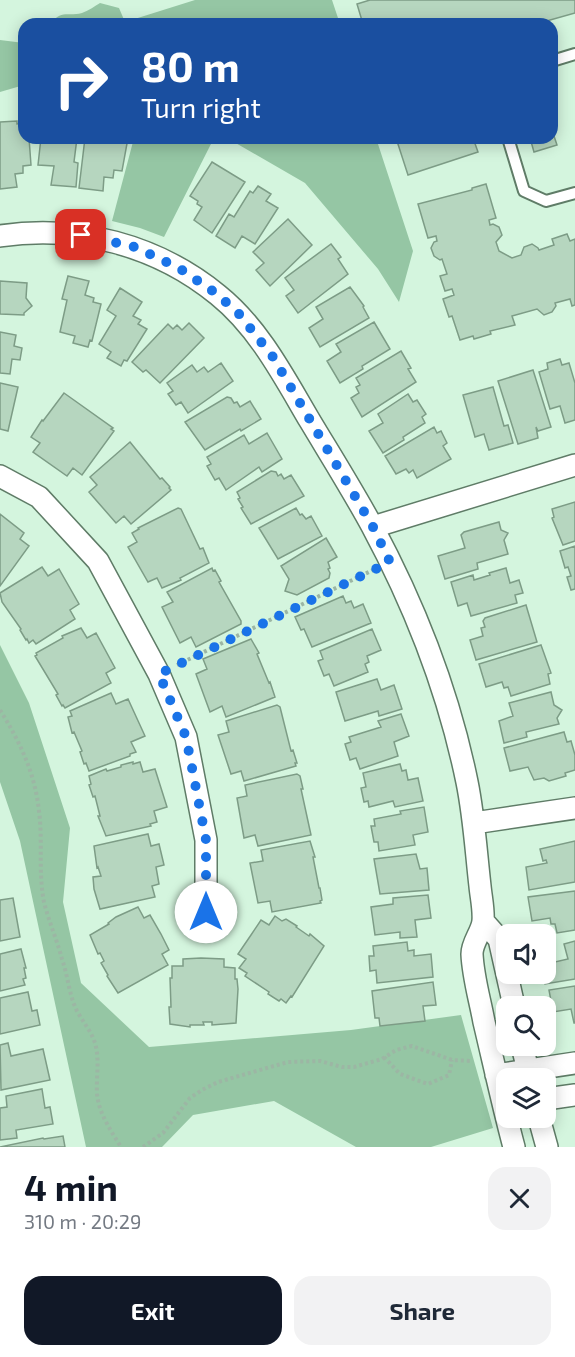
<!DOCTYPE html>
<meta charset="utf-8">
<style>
:root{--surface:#fff;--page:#f2f2f3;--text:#1f2937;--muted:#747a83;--accent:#111827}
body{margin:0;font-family:"Exo 2",sans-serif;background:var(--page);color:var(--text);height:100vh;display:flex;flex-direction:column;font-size:22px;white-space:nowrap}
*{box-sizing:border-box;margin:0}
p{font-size:20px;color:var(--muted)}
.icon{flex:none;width:33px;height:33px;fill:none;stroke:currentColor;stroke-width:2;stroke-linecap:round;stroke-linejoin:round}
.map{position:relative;height:1147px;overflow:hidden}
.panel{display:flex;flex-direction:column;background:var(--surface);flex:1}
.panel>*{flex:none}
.hud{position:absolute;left:18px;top:18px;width:540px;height:126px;border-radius:18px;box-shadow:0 3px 15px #0003;background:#1a4fa0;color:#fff;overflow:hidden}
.tools{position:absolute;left:496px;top:924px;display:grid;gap:12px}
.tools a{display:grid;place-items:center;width:60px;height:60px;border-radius:12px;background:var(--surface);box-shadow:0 3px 15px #0003;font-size:30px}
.pin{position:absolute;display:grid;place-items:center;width:51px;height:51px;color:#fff;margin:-26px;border-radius:12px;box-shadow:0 3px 9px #0006}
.me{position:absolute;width:66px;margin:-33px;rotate:0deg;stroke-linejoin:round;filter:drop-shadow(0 0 4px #0008)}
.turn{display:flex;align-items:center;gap:21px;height:126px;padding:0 24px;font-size:27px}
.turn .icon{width:78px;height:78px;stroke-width:2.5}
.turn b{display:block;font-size:42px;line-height:51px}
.round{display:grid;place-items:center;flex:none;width:63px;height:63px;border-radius:18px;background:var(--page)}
.summary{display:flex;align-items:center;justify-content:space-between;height:102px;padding:0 24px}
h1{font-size:36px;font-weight:700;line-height:45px;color:var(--accent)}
.cta{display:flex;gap:12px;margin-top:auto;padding:12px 24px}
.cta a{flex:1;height:69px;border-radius:18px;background:var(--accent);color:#fff;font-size:24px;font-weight:700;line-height:69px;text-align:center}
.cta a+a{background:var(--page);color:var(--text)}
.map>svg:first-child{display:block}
</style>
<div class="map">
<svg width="575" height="1147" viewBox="0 0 575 1147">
<rect width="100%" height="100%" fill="#d4f5de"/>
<path fill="#95c6a4" d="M195,0H332L340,24H50C62,9 67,17 82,13C88,11 95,6 100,3L119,8L125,22Z
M0,40L24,43V85L0,92Z
M134,138H214L164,237L140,228L112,221Z
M227,138H376L413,251L399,302L378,269L305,183Z
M0,645L29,703L70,828L63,902L81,983L149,1047L351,1030L461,1015L493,1128L431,1147H356L274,1101L193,1115L162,1147H86L20,841L0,782Z"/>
<path fill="#b6d6bf" stroke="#7d9c86" stroke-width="1.5" d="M370,0H575V13L536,24H363L357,4Z
M17,121V124L24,123V138H29L31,165L23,166V173L15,174L17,187L0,189V122Z
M552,130L557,145L534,152L530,138H552Z
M41,138H77L74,162L78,163L76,187L51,185L54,166L38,165Z
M85,138H128L122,171L114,170L113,178L104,177L103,191L79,188Z
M396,138H473L478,152L408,175Z
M212,162L245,182L212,233L194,220L202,207L197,204L198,201L190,196Z
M486,184L496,218L489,220L490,225L493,224L499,227L502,235L496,242L499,251L512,258L521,255L524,247L532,244L538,248L539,250L554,245L552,239L567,234L570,241L575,239V305L572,306L570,299L555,303L556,306L552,312L544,315L537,309L512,316L515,325L490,331L491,334L474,339L473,336L460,340L452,316L449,317L443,299L454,295L452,289L445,291L440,276L447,274L442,259L440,260L434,256L431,248L434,242L437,241L436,236L428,238L418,204L472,190V188Z
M258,186L271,194L266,201L278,208L255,244L242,236L235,248L216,236L229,214L234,217L250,191L253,193Z
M288,219L312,245L270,286L256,270L264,263L253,252Z
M331,244L341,257L338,259L348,274L298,313L286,296L294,290L285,278Z
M68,276L89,281L85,295L94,298L93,302L101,304L92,341L90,340L88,347L73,343L75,336L60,332L67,300L62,299Z
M0,281L27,283L26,298L32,306L24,313V315L0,314Z
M350,287L364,306L363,307L369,318L320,347L309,328L323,319L316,307Z
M120,288L142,302L133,316L141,320L138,324L147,329L127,361L124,360L121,366L107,358L111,352L99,344L116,316L107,310Z
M374,322L390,349L362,366L363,369L340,383L327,361L341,352L336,344Z
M189,323L204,338L160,383L146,370L143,372L132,362L168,324L173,329L177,325L182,330Z
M0,332L16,335L14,346L22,348L20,360L12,359L10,374L0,373Z
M401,351L411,368L408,369L416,382L362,417L351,398L359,393L356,387L360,385L356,378Z
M560,359L562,365L569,363L575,383V420L565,423L560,406L550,409L539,372L548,369L547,363Z
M221,363L233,381L188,413L181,402L176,405L168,394L173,391L167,383L192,365L197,372L204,367L208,372Z
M533,370L551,427L538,431L536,427L538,438L518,444L498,381Z
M0,383L18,387L8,431L0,429Z
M493,387L504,426L508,425L513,443L489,450L484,434L475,437L463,395Z
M64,393L113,428L111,429L114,431L82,475L73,468L67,476L33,452L40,443L31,437L42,420L43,421Z
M408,394L413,402L417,400L426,414L422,417L425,423L403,437L404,440L383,453L369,431L383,423L378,414Z
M227,397L231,398L234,403L237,402L240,407L250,401L261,419L241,431L240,429L205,450L185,422Z
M434,427L437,433L441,431L447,443L443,446L451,459L417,478L413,470L409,473L406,469L396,474L385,456Z
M267,433L282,459L262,472L259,467L226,490L219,478L215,480L207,466L211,464L207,457L244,435L249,444Z
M130,442L160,479L162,478L170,487L169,488L171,490L131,524L124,516L116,523L89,492L97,485L90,477Z
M271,471L276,472L278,476L281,474L284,479L291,475L304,496L251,524L241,508L243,507L238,499L240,498L237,492Z
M575,502V541L563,545L552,518L554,517L552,509Z
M178,508L181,509L200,549L203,548L209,563L180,578L181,580L162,588L157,578L148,582L128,547L137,542L132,533L139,529L138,528Z
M296,508L300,515L302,514L306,519L311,516L322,536L278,559L259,528Z
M0,514L24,533L20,539L29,546L0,586Z
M499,522L501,530L508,533L504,540L508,554L477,563L478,569L445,579L438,556L465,548L461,535L464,532Z
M326,538L337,557L328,562L330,568L328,569L330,573L329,578L297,595L285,591L289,579L281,566Z
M575,546V589L571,590L567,577L571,576L568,567L565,568L560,551Z
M42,567L48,576L59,569L79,604L70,610L75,619L36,644L33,640L29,643L27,639L26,640L20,630L21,629L2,602L0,593Z
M212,568L213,571L215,570L221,581L219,582L241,621V624L196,647L191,637L180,643L162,607L173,602L167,592Z
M506,568L510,583L519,580L523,593L515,595L517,603L471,616L467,603L458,606L451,582L473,575L474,580L490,575L489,573Z
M343,596L346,603L351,601L354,608L363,604L371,623L312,647L304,629L301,630L295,617Z
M526,605L537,642L476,660L470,640L483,636L481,628L485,627L483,621L485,618Z
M81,628L87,638L96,633L115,668L106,673L111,683L65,708L63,705L62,706L56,695L58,694L35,656L37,655L36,653L63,638L62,636Z
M372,629L381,650L367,656L369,662L365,664L368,672L334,686L329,674L324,676L318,661L323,659L320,651Z
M251,639L259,653L257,654L269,683L270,682L275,697L226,717L222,706L210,712L196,674L207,669L203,659Z
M541,645L551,673L548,674L550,684L511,696L508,687L504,688L502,682L486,687L479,664Z
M377,679L381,690L394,685L402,709L379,716L378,711L345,721L336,692Z
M551,692L554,705L562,710L557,718L559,724L526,732L527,737L504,743L499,721L513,716L509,703Z
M111,693L116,704L128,699L145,736L131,742L136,752L130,754V756L89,771L86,763L84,764L80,752L82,751L74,732L72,733L68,717L72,716L70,711Z
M277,705L280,707L291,751L293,750L297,763H295L296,766L244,781L241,771L231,774L218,735L229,732L226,721Z
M401,714L409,736L394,742L398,756L360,769L356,758L350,760L345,744L351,742L349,737L381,727L378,721Z
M564,732L567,742L571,741L575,755V770L565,773L566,776L549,781L544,778L534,780L528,767L510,771L504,748Z
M133,762V764L140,762L143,772L155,769L167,807L154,811L157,822L150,824L151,826L106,836L98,816H100L95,796L93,797L89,785L91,784L89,776L106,769L107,771L121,767V765Z
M400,764L402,771L406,770L408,780L418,778L423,801L395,807L393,801L369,807L368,801L364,802L361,788L366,787L363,773Z
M297,774L300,776L303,789H301L311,835L258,846L255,835L244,838L237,798L247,796L245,785Z
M424,807L428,832L413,835L415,845L379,851L378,842H374L371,826H375L374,819L401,814L400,811Z
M148,834L151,846L159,844L164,865L156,867L159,884L152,886L155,897L100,909L94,889L93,877L101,876L98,867L97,868L94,846Z
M310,841L315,857H313L319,888H320L322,900L320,901L321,903L272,912L270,901L258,903L250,863L263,861L261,850Z
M575,841V882L529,890L526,867L547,863L546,860L543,861L540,849Z
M416,854L420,869L427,868L429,890L380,894L374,859Z
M575,891V930L557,933L555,924H551L550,918L532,921L528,897Z
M428,895L431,918L415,920L417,937L400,938V932L375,935L371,907L393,904V898Z
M13,898L20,937L0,941V900Z
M138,907L144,918L150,915L161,934L169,950L162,954L168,965L118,993L107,976L108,975L101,963L104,961L100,953L98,954L90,935L109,924L108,923L116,917Z
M275,916L282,921L286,919L297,926L296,927L309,936L310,934L324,946L292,997L291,996L286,1003L281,999L279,1001L268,994L269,992L245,976L247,973L239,968L246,959L238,954L251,935L261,920L269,925Z
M575,941V979L545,984L542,974H546V964L568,959L564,944Z
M407,942L408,951L414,950V956L431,954L433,977L377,983L376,970L370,971L369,956H374L373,946Z
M21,949L26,968H24L26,978L23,979L25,985L0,991V954Z
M201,958L224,959V967L235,968V979H237L238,989L236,1023L212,1025V1022H203L204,1025H190V1027L170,1024L169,1007H171L170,978H172V966H183V959Z
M433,982L436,1005L423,1006L425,1021L380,1026L379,1018H375L372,991Z
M575,986V1023H574L571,1009L553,1012L549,990Z
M28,992L32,1011L37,1010L40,1025L0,1034V998Z
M8,1043L11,1056L43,1049L50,1080L1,1090L0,1045Z
M42,1089L45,1108L50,1107L53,1124L16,1130L17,1138L0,1140V1108L7,1107L6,1096Z
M63,1136L65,1147H0L43,1138L44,1139Z"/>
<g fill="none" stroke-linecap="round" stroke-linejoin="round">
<defs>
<path id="service" d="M552,61L575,54
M508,138L524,191L546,201L575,193"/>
<path id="minor" d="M0,236C77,224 157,245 218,295C259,328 284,377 310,421C331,456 353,491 372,526C415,606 449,694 467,782C474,816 476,851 480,886C481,897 484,910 483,921C482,932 472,942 472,954C473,977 480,1000 484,1022C494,1064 503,1106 514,1147
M0,476L39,497L98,561L159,674L186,737L206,840V912
M373,527L575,465
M474,823L575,808
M483,921L499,939L514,1006
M522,1046L530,1078
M496,1075L575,1063
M546,1099L575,1095
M539,1118L547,1147"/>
</defs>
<use href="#service" stroke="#5f7c67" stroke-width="14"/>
<use href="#minor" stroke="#5f7c67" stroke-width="24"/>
<path stroke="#9cb6a4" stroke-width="4" stroke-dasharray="3 3" stroke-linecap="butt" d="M177,665L373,570
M0,710C20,742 35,773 39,811C43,841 38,872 44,902C49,922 57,940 62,959C68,976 69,995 77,1011C83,1022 91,1031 95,1043C100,1060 96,1076 97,1093C98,1112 111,1131 121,1147
M384,1057L400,1074L428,1084L449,1075L452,1060
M143,1147L163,1133L190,1098L202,1090L218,1082L288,1062L320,1061L342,1067H354L382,1059L396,1050L412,1046L452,1060L472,1061"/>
<use href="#service" stroke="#fff" stroke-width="10"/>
<use href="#minor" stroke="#fff" stroke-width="21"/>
</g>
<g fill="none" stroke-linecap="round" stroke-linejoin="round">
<path stroke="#1a73e8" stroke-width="10" stroke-dasharray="0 18" d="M81,235L135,247L179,268L217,294L239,314L273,357L373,527L390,562L159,674L186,737L206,840V912"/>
</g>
</svg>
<div class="tools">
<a><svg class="icon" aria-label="sound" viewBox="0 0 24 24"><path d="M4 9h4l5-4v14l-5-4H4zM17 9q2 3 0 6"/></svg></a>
<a><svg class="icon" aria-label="search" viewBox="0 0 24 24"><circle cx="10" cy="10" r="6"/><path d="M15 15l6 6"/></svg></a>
<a><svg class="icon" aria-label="layers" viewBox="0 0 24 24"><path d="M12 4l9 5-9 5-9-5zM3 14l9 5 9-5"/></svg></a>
</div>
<div class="pin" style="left:81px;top:235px;background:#d93025"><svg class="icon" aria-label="arrive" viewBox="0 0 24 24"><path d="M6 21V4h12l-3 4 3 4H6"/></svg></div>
<svg class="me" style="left:206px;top:912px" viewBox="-20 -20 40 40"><circle r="19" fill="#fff"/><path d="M0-13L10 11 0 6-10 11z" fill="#1a73e8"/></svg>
<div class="hud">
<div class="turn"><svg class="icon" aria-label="right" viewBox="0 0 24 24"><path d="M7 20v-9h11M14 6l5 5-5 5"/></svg><div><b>80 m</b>Turn right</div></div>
</div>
</div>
<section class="panel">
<div class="summary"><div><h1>4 min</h1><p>310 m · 20:29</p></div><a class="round"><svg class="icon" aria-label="close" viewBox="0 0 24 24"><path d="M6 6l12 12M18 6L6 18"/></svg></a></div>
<div class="cta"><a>Exit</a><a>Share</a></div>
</section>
